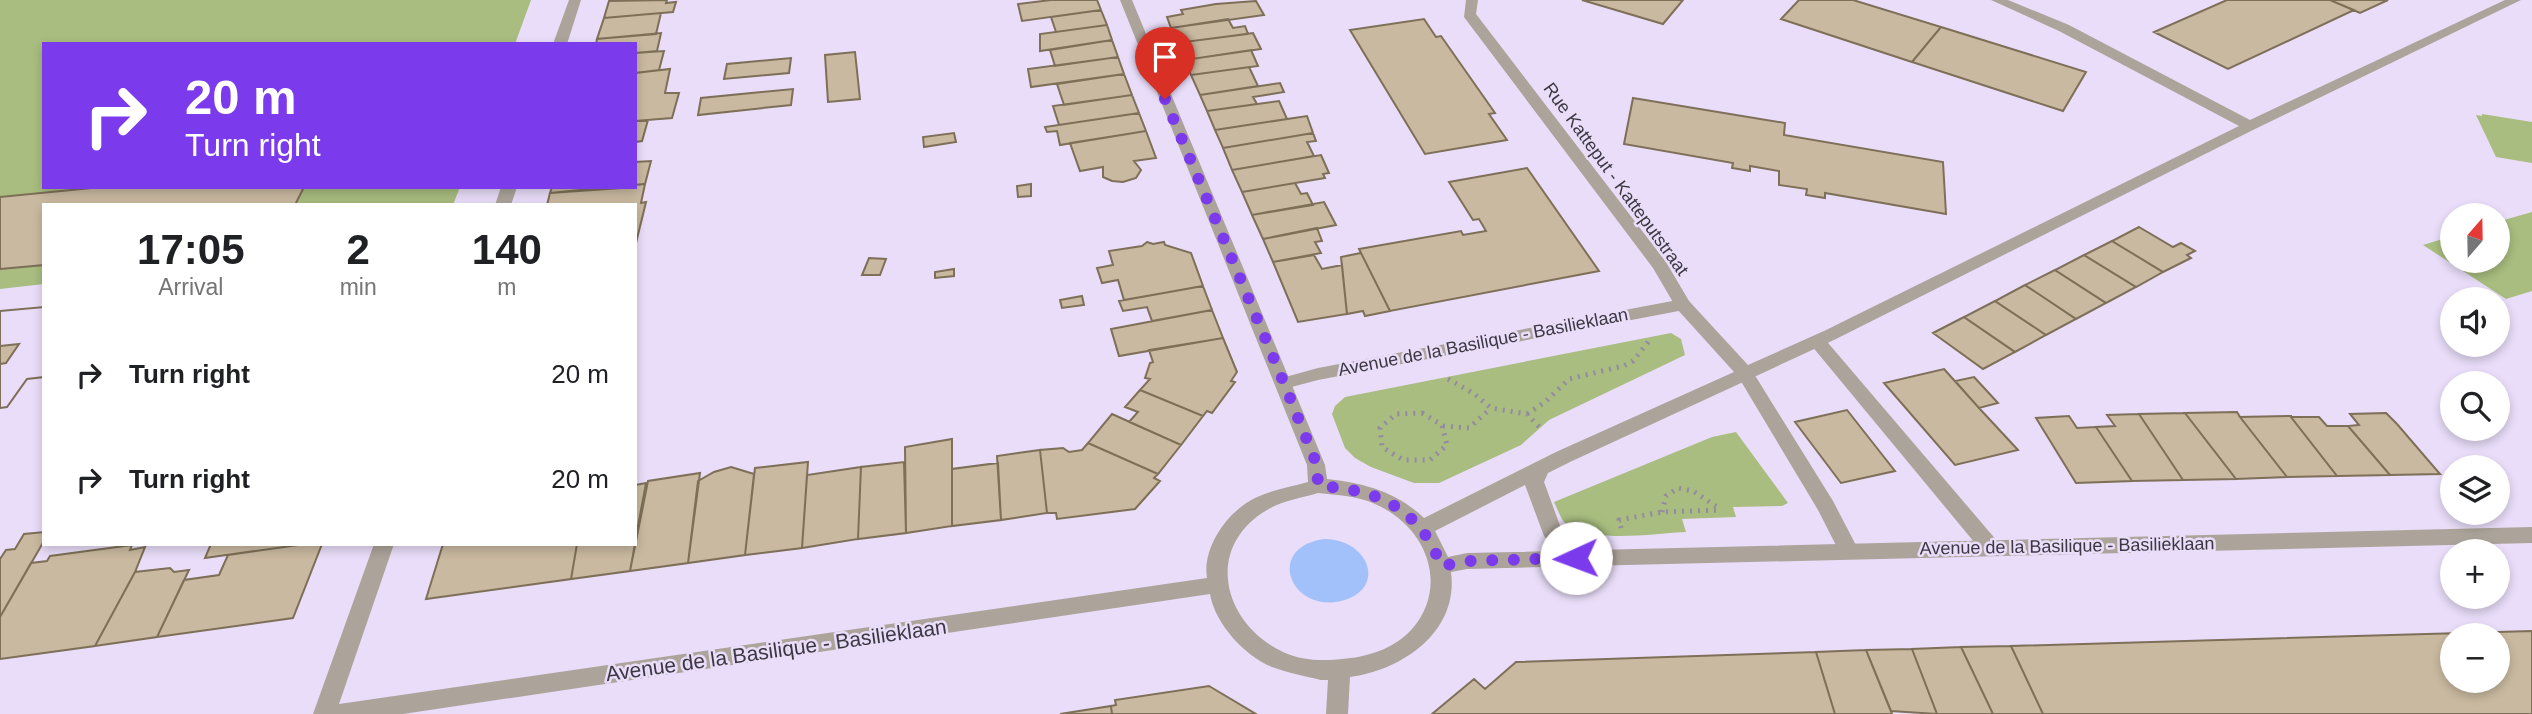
<!DOCTYPE html>
<meta charset="utf-8">
<style>
:root{--surface:#fff;--page:#f6f6f6;--text:#202124;--muted:#757577}
body{margin:0;font-family:Helvetica,sans-serif;background:var(--page);color:var(--text);height:100vh;display:flex;flex-direction:column;font-size:26px;white-space:nowrap}
*{box-sizing:border-box;margin:0}
p{font-size:23px;color:var(--muted)}
.icon{flex:none;width:38px;height:38px;fill:none;stroke:currentColor;stroke-width:2;stroke-linecap:round;stroke-linejoin:round}
.map{position:relative;flex:1;overflow:hidden}
.details{position:absolute;left:42px;top:203px;width:595px;height:343px;display:flex;flex-direction:column;background:var(--surface);border-radius:0px;box-shadow:0 4px 10px #0003}
.details>*{flex:none}
.guide{position:absolute;left:42px;top:42px;width:595px;height:147px;border-radius:0px;box-shadow:0 4px 10px #0003;background:#7c3aed;color:#fff;overflow:hidden}
.needle{width:46px;rotate:20deg}
.buttons{position:absolute;left:2440px;top:203px;display:grid;gap:14px}
.buttons a{display:grid;place-items:center;width:70px;height:70px;border-radius:50%;background:var(--surface);box-shadow:0 4px 10px #0003;font-size:35px}
.pin{position:absolute;display:grid;place-items:center;width:60px;height:60px;color:#fff;margin:-72px -30px;border-radius:50% 50% 50% 0;rotate:-45deg;box-shadow:0 0 7px #0007}
.pin .icon{rotate:45deg}
.me{position:absolute;width:77px;margin:-38px;rotate:268deg;stroke-linejoin:round;filter:drop-shadow(0 0 5px #0008)}
.turn{display:flex;align-items:center;gap:24px;height:147px;padding:0 28px;font-size:32px}
.turn .icon{width:91px;height:91px;stroke-width:2.5}
.turn b{display:block;font-size:49px;line-height:60px}
.eta{display:flex;justify-content:space-evenly;align-items:center;height:119px;text-align:center}
.eta b{font-size:42px;font-weight:800;line-height:49px}
ul{padding:0;list-style:none}
li{display:flex;align-items:center;gap:21px;height:105px;padding:0 28px}
li div{flex:1}
li b{display:block;font-size:26px}
li em{font-style:normal}
.map>svg:first-child{display:block}
</style>
<div class="map">
<svg width="2532" height="714" viewBox="0 0 2532 714">
<rect width="100%" height="100%" fill="#e9ddf9"/>
<path fill="#a8bd7f" d="M0,0H531L515,44H44V187H460L453,205H44V284L0,289Z
M2482,114L2532,122V163L2496,157L2476,115L2482,116Z
M2532,212V291L2506,299L2423,245L2452,236V261H2497V222Z
M1671,333L1681,339L1685,355L1549,420L1521,445L1439,483H1414L1371,467L1355,458L1345,448L1332,414L1335,406L1345,397Z
M1736,432L1788,503L1782,506L1733,507L1736,517L1682,519L1686,532C1656,533 1586,545 1564,522C1560,517 1557,508 1554,502L1712,437Z"/>
<path fill="#a2c0f9" d="M1324,539C1369,539 1388,589 1341,601C1291,613 1264,548 1324,539Z"/>
<path fill="#c9b9a0" stroke="#7e6f58" stroke-width="2" fill-rule="evenodd" d="M667,0L666,3L676,2L673,12L604,18L609,1Z
M1051,0H1097L1101,10L1022,21L1018,4Z
M1582,0H1683L1663,24Z
M1799,0H1853L1941,27L1912,62L1781,19Z
M2227,0H2330L2354,10L2228,69L2154,32Z
M2330,0H2388L2360,13Z
M1256,1L1264,15L1171,28L1167,17L1183,14L1181,10L1216,4Z
M1101,10L1107,25L1056,32L1051,17Z
M661,13L656,34L597,39L604,18Z
M1228,19L1233,28L1245,26L1248,34L1177,43L1171,28Z
M1424,19L1436,37L1441,36L1495,113L1489,114L1507,140L1425,154L1350,30Z
M1107,25L1112,40L1040,51V34Z
M1941,27L2086,72L2063,111L1912,62Z
M661,33L657,51L635,53V44H596L597,39Z
M1253,33L1261,49L1185,60L1177,43Z
M1112,40L1118,57L1055,66L1050,50Z
M1251,50L1258,66L1191,75L1185,60Z
M664,51L659,70L635,73V53Z
M855,52L860,99L828,102L825,55Z
M1118,57L1124,74L1031,87L1028,69Z
M791,58L789,73L724,79L727,64Z
M1249,67L1258,86L1200,95L1191,75Z
M670,69L665,93H679L672,118L635,121V73Z
M1124,74L1132,95L1064,105L1057,84Z
M1280,83L1284,92L1253,97L1257,104L1207,111L1200,95Z
M793,89L791,105L698,115L701,98Z
M1132,95L1139,113L1059,125L1053,106Z
M1633,98L1785,123L1784,135L1943,162L1946,214L1825,193V198L1806,195L1807,189L1779,185V171L1750,166V171L1732,168L1733,163L1624,144Z
M1279,101L1287,119L1215,130L1207,111Z
M1139,113L1146,131L1060,145L1057,131L1047,132L1045,127Z
M1307,116L1313,133L1223,148L1215,130Z
M648,120L642,141L635,142V121Z
M1146,131L1156,158L1134,161L1141,170L1136,178L1123,182L1112,181L1103,177V167L1080,171L1070,143Z
M954,133L956,142L924,147L923,137Z
M1313,133L1316,141L1307,142L1314,156L1232,170L1223,148Z
M1321,155L1329,173L1323,174L1325,178L1242,192L1232,170Z
M651,161L645,184L635,185V162Z
M1527,168L1599,271L1390,311L1359,249L1461,231L1463,235L1486,231L1479,219L1473,220L1449,182Z
M1295,183L1301,194L1307,193L1313,205L1252,215L1242,192Z
M645,184L641,203L646,202L635,247V205H547L550,193L635,187V185Z
M1031,184V196L1018,197L1017,186Z
M102,187H304L295,205H44V265L0,269V197Z
M552,187H610L550,193Z
M1324,202L1336,225L1263,239L1252,215Z
M2139,227L2173,247L2181,243L2195,251L2187,255L2191,258L2163,272L2112,241Z
M1317,228L1322,241L1315,242L1321,253L1273,262L1263,239Z
M2112,241L2163,272L2136,287L2084,255Z
M1147,242L1153,244L1164,242L1165,245L1191,253L1203,286L1124,300L1118,280L1102,283L1097,268L1113,265L1109,251L1142,246Z
M1361,253L1390,311L1365,316L1363,311L1347,314L1341,257Z
M1314,255L1322,269L1342,265L1347,314L1298,322L1273,262Z
M2084,255L2136,287L2106,303L2055,270Z
M869,258L886,259L880,275H862Z
M954,269V276L935,278V272Z
M2055,270L2106,303L2076,319L2025,285Z
M2025,285L2076,319L2046,335L1995,301Z
M1203,286L1212,310L1152,321L1147,307L1123,311L1119,301Z
M1082,296L1084,305L1062,308L1060,300Z
M1995,301L2046,335L2015,352L1964,317Z
M44,307V377L27,379L7,407L0,408V364L6,363L19,344L0,346V311Z
M44,307V377L27,379L7,407L0,408V311Z
M1212,310L1223,338L1119,356L1111,329Z
M1964,317L2015,352L1983,369L1933,333Z
M1223,338L1237,372L1231,381L1235,382L1212,413L1207,411L1203,416L1140,390L1150,379L1145,378L1150,363L1153,362L1149,350Z
M1944,369L1979,408L2018,450L1955,465L1884,383Z
M1974,377L1998,403L1979,408L1955,381Z
M1140,390L1203,416L1181,445L1129,422L1138,412L1125,407Z
M1847,410L1895,471L1841,483L1795,422Z
M2237,412L2240,417L2287,477L2236,479L2185,413Z
M2185,413L2236,479L2183,480L2139,414Z
M2386,413L2397,424L2440,474L2390,475L2348,426L2359,425L2350,414Z
M1112,414L1181,445L1158,474L1088,443Z
M2139,414L2183,480L2132,481L2096,427L2115,426L2107,415Z
M2069,416L2077,428L2096,427L2132,481L2076,483L2036,418Z
M2291,416V417L2337,476L2287,477L2240,417Z
M2291,417H2319L2327,426H2348L2390,475L2337,476Z
M952,439V526L906,533L905,447Z
M1088,443L1158,474L1154,478L1160,481L1135,509L1057,519L1056,513H1047L1040,450L1063,448L1069,452L1082,450Z
M1040,450L1047,513L1001,520L997,456Z
M808,462L802,548L745,555L755,468Z
M904,462L906,533L858,539L861,467Z
M998,463L1001,520L952,526V469Z
M731,467L754,474L745,555L688,563L698,481L714,472Z
M861,467L858,539L802,548L807,475Z
M700,473L688,563L630,571L648,481Z
M646,483L635,542V485Z
M44,532V541L0,617V559L6,550L15,549L24,534Z
M211,544H305L205,558Z
M305,544H322L293,618L157,637L184,580L219,575L228,555Z
M443,544H577L571,579L426,599Z
M577,544H635L630,571L571,579Z
M132,545L130,550L145,547L135,572L95,646L0,659V617L31,563L47,561L50,556Z
M170,568L174,572L189,570L157,637L95,646L135,572Z
M2532,631V714H2043L2011,646ZM2452,635H2497V681H2452Z
M2011,646L2043,714H1993L1961,647Z
M1961,647L1993,714H1937L1912,649Z
M1912,649L1937,714L1891,711L1866,650Z
M1866,650L1892,714H1835L1816,652Z
M1816,652L1835,714H1432L1474,679L1485,689L1516,662Z
M1209,686L1256,714H1112L1111,706L1116,705L1115,700Z
M1111,706L1112,714H1060Z"/>
<g fill="none" stroke-linecap="round" stroke-linejoin="round">
<path stroke="#948b9f" stroke-width="5" stroke-dasharray="2 6" stroke-linecap="butt" d="M1448,379L1473,393L1491,408L1527,414L1543,431
M1422,413L1442,425L1447,445L1430,460H1403L1382,447L1380,428L1396,414Z
M1527,414L1545,402L1569,379L1623,366L1633,361L1649,341
M1443,426L1469,428L1491,408
M1662,512L1666,496L1678,488L1693,491L1720,509
M1621,528L1619,520L1662,512L1720,510"/>
<path fill="#aca49a" fill-rule="evenodd" d="M1683,299L1689,301L1691,305L1689,309L1318,380L1284,389L1278,387L1275,383L1278,379L1318,368Z
M1817,335L1823,337L1998,542L2001,548L1998,554L1991,556L1984,554L1811,345L1808,341Z
M1745,367L1751,369L1833,501L1859,551L1856,557L1849,559L1842,557L1818,510L1736,373L1739,369Z"/>
<path fill="#aca49a" fill-rule="evenodd" d="M569,0H581L567,44H553Z
M1120,0H1132L1325,465L1327,479C1364,483 1397,492 1424,518L1556,452L1734,372L1677,309L1653,268L1464,17L1466,0H1478L1476,14L1666,262L1689,301L1748,365L1824,331L2239,126L2059,31L1991,0H2008L2069,25L2250,120L2505,0H2521L2255,129L1836,339L1570,462L1548,473L1544,482L1562,531L1577,544L1594,550L2532,527V543L1467,569L1451,572C1459,632 1402,670 1350,677L1348,714H1326L1328,680H1321C1305,676 1288,673 1272,667C1245,656 1215,624 1210,594L403,714H313L374,544H394L339,704L1207,578C1202,547 1228,511 1255,498C1271,490 1291,487 1308,482L1307,465ZM1525,485L1544,536L1557,551L1467,553L1448,557L1435,531ZM1318,493C1337,495 1358,496 1375,504C1426,526 1450,585 1412,629C1396,647 1373,655 1351,658C1328,661 1304,662 1283,652C1222,623 1204,547 1267,510C1281,501 1302,498 1318,493Z
M501,187H517L511,205H495Z"/>
</g>
<g fill="none" stroke-linecap="round" stroke-linejoin="round">
<path stroke="#7c3aed" stroke-width="12" stroke-dasharray="0 21.6" d="M1165,99L1284,383L1317,465L1318,486C1377,489 1420,508 1441,566L1467,561L1576,558"/>
</g>
<g text-anchor="middle" dominant-baseline="central" stroke-width="5" stroke-linejoin="round" paint-order="stroke">
<g font-size="18" fill="#3c3842" stroke="#e9ddf9">
<text transform="translate(1616 179) rotate(54)">Rue Katteput - Katteputstraat</text>
<text transform="translate(1483 342) rotate(-11)">Avenue de la Basilique - Basilieklaan</text>
<text transform="translate(2067 546) rotate(-1)">Avenue de la Basilique - Basilieklaan</text>
</g>
<g font-size="21" fill="#3c3842" stroke="#e9ddf9">
<text transform="translate(776 650) rotate(-8)">Avenue de la Basilique - Basilieklaan</text>
</g>
</g>
</svg>
<div class="buttons">
<a><svg class="needle" viewBox="-14 -14 28 28"><path d="M0-13l5 13h-10z" fill="#e53935"/><path d="M0 13l5-13h-10z" fill="#757577"/></svg></a>
<a><svg class="icon" aria-label="sound" viewBox="0 0 24 24"><path d="M4 9h4l5-4v14l-5-4H4zM17 9q2 3 0 6"/></svg></a>
<a><svg class="icon" aria-label="search" viewBox="0 0 24 24"><circle cx="10" cy="10" r="6"/><path d="M15 15l6 6"/></svg></a>
<a><svg class="icon" aria-label="layers" viewBox="0 0 24 24"><path d="M12 4l9 5-9 5-9-5zM3 14l9 5 9-5"/></svg></a>
<a>+</a>
<a>−</a>
</div>
<div class="pin" style="left:1165px;top:99px;background:#d93025"><svg class="icon" aria-label="arrive" viewBox="0 0 24 24"><path d="M6 21V4h12l-3 4 3 4H6"/></svg></div>
<svg class="me" style="left:1576px;top:558px" viewBox="-20 -20 40 40"><circle r="19" fill="#fff"/><path d="M0-13L10 11 0 6-10 11z" fill="#7c3aed"/></svg>
<div class="guide">
<div class="turn"><svg class="icon" aria-label="right" viewBox="0 0 24 24"><path d="M7 20v-9h11M14 6l5 5-5 5"/></svg><div><b>20 m</b>Turn right</div></div>
</div>
<section class="details">
<div class="eta">
<div><b>17:05</b><p>Arrival</p></div>
<div><b>2</b><p>min</p></div>
<div><b>140</b><p>m</p></div>
</div>
<ul>
<li><svg class="icon" aria-label="right" viewBox="0 0 24 24"><path d="M7 20v-9h11M14 6l5 5-5 5"/></svg><div><b>Turn right</b></div><em>20 m</em></li>
<li><svg class="icon" aria-label="right" viewBox="0 0 24 24"><path d="M7 20v-9h11M14 6l5 5-5 5"/></svg><div><b>Turn right</b></div><em>20 m</em></li>
</ul>
</section>
</div>
